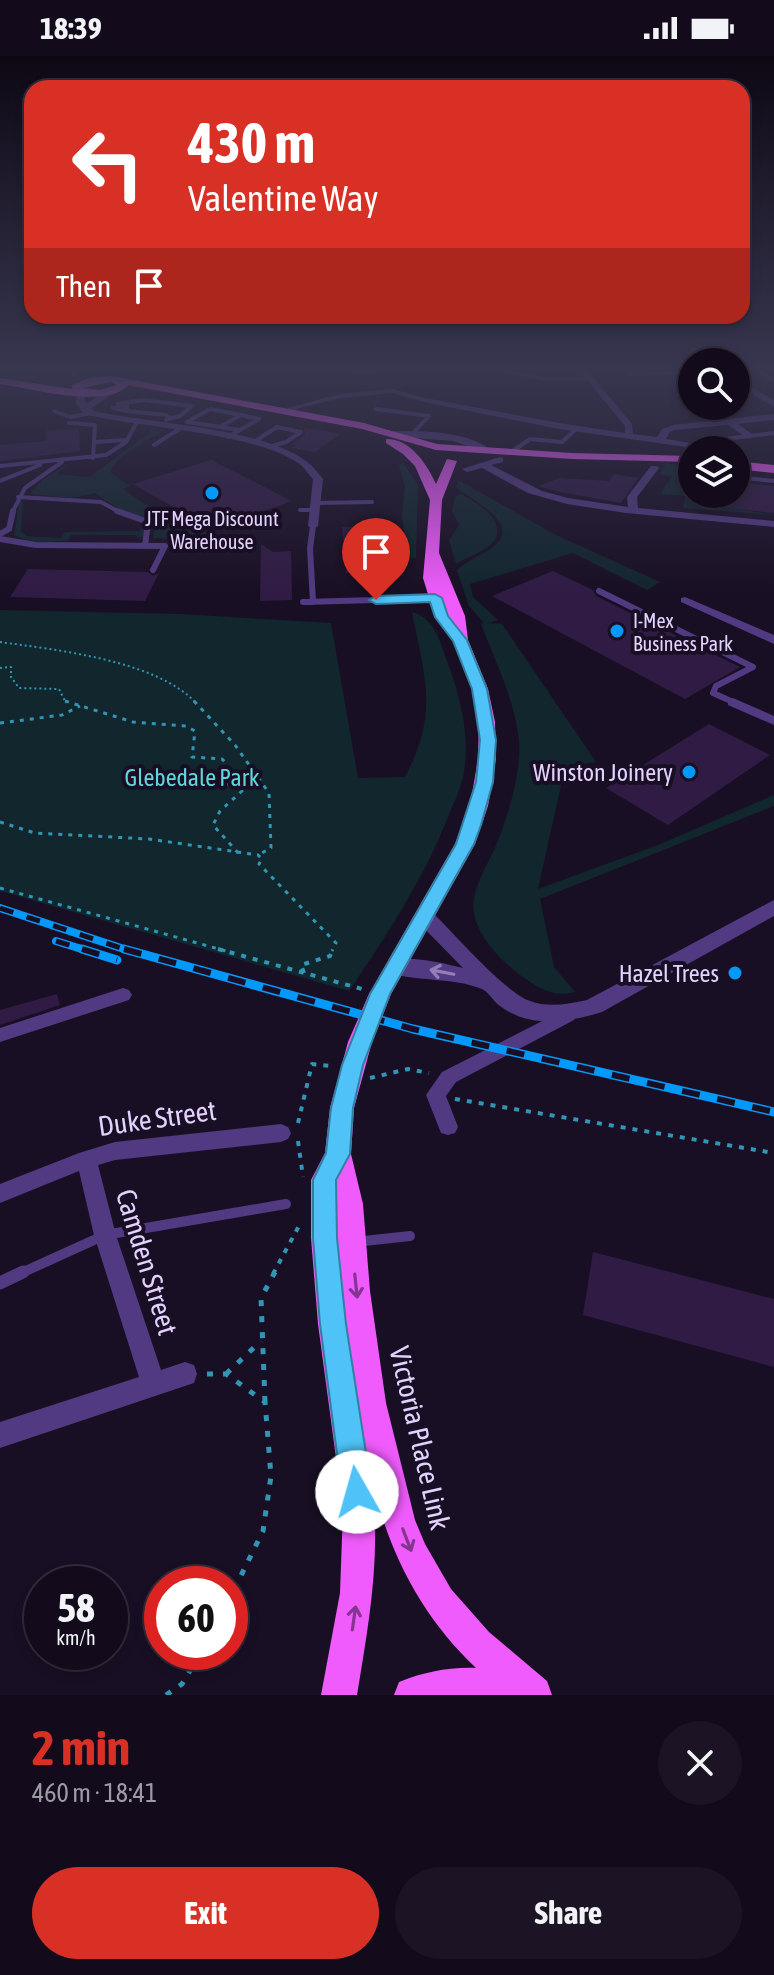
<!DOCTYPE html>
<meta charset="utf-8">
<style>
:root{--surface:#130b1b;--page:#1c1424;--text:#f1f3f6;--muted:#9d9ba3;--line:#322b3a;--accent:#d93025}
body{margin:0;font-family:"Asap Condensed",sans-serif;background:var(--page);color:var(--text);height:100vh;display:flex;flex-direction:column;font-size:30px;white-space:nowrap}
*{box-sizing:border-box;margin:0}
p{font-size:26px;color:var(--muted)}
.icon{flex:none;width:44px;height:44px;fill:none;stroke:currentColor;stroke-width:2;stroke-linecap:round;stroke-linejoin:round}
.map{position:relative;height:1639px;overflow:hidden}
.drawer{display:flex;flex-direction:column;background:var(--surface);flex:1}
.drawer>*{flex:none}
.guide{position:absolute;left:24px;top:24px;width:726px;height:244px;border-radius:24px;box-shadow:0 4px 12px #0003,0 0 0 2px var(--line);background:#d93025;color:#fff;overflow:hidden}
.fabs{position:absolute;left:678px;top:292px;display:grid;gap:16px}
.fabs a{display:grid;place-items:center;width:72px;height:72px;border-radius:50%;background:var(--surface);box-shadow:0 4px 12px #0003,0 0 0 2px var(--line);font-size:40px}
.speed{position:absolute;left:24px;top:1510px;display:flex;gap:16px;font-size:40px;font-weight:700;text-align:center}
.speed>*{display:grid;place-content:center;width:104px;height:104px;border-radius:50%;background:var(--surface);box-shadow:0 4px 12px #0003,0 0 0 2px var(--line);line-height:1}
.speed small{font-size:20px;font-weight:400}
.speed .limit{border:12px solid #d22;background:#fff;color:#111}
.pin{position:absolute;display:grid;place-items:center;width:68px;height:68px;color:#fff;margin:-82px -34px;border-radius:50% 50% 50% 0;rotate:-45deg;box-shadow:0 0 8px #0007}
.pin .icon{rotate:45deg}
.me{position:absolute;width:88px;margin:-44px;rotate:353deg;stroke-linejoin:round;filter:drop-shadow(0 0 6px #0008)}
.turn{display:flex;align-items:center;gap:28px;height:168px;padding:0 32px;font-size:36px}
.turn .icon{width:104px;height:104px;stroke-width:2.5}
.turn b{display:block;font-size:56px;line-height:68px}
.then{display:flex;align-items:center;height:76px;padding:0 32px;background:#0003;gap:16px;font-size:30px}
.round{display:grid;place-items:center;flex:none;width:84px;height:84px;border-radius:42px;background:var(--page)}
.summary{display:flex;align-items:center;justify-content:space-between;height:136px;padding:0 32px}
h1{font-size:48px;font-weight:700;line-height:60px;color:var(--accent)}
.primary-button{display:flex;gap:16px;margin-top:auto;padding:16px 32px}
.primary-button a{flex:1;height:92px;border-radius:48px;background:var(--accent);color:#fff;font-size:32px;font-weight:700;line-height:92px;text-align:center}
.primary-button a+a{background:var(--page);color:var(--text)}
.status{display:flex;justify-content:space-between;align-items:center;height:56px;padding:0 40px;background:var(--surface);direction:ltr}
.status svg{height:22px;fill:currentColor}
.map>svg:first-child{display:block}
</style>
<div class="status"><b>18:39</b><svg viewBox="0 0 49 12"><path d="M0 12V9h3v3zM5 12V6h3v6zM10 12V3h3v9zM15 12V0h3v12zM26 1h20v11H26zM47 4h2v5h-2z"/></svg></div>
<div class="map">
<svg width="774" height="1639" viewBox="0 0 774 1639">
<rect width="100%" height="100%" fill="#190f24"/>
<path fill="#12262e" d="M150,371L165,374C148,385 119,396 110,416L130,430L123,433L145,448L222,485L153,482L155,466L120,454L95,437L73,442L30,438L41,425L70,407L57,418L90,421L149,377Z
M403,407L418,429L416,502H407L402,460L405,430L399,409Z
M666,407L692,412V420L686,421L684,426L692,429L691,445L774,459L683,452L686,440L660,438L672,421L660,418Z
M458,424L556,479L660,526L647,534L573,497L470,528L473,541L498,564L488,567L502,568L596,706L565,711L538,833L658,789L774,739V750L540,843L554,911L575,936C552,942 539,932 520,919C499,903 469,873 474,843C477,823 490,805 497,787C508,761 522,712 519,685C515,645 495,604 481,568L484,567L469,550L457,514C468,503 482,500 494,490C523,467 469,443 456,431Z
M461,438C475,446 508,464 494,485C487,495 467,501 456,508L449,484L459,469L452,455L455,441Z
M20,444L23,447L21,475L26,480L61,482L64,476L140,475L143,467L146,471L144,481L137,482V479H71L68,484C51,487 28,488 14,479Z
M0,554L180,558L331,567L358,722L405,721C439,657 425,623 412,556C436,563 440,586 448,608C461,641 471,686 463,721C460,735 453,748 448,761C423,824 387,879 349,935L0,835Z"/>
<path fill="#301b44" d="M304,372L319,374L340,378L315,396L292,392L296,389L292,388L305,379Z
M79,373L80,395L0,405V389L46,385L47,374Z
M211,404L292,445L212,473L133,428Z
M614,418L638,422L621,447L559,436L538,430L560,422L609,425Z
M736,426L774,430V457L694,448V438H736Z
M385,470L393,515L346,517L342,471Z
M261,488L273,496L291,495L292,544L260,545Z
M28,513L148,516L153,520L159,517L145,545L10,541Z
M553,515L593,534L596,540L740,611L685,643L492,540Z
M709,668L770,699L668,769L606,732Z
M57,938L60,949L0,969V954Z
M593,1196L774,1243V1311L583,1259Z"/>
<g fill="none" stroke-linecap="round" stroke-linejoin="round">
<path stroke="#3195b4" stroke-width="2" stroke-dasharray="2 3" stroke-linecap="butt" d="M0,586C56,594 156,604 196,647
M0,612L11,611V621L19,632L59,633L66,647"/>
<path stroke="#3195b4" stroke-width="3" stroke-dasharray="4 6" stroke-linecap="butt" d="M65,645L133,666L186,670L195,675L192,701L222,703L226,707L214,726L240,730L242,735L220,755L213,769L240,799
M194,645L235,689L269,737L271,792L258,799
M0,667L62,659L80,650
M0,766L35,777L149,783L258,799L262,803L259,808L336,887L332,895
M0,832L226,895"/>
<path stroke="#3195b4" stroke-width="4" stroke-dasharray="5 7" stroke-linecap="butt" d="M218,893L362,933
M304,917L301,909L330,900L333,893
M370,1022L408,1013L429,1017
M455,1043L774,1097
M298,1067L312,1008L331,1010
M298,1085L303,1121
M273,1218L300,1168"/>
<path stroke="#3195b4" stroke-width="5" stroke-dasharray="6 10" stroke-linecap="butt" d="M207,1318H226L265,1346L271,1420L263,1475L230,1542
M226,1318L261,1285
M265,1346L261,1242L275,1216
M166,1639L182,1628L201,1596"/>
<path stroke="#523a82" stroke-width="4" d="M622,310L629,318L692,316
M750,310L774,324
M73,319L80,311L91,310
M118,348L143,344L192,350L180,360L168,363
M127,349V355L113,352Z
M376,353L429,360L413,377
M54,355L70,361L91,357
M127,355L166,359L169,361L166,364
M69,367L95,369L93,402
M220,371L187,366L210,353L241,359
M228,381L259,363L241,359L220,371L238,374
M716,384L774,377
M95,386L126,384
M254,386L277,371L301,376L286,386L269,391
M154,389L181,372
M514,394L530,383L562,386L576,373
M0,410L106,399L126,386L138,364
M736,421L774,425
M0,425L40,409
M18,441L101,446L121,457
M316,447L372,446
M300,454H315
M12,457L25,432L62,406"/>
<path stroke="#523a82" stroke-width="6" d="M117,455L148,466L145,490
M313,470L310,492L313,546
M0,478L9,473L13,455
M0,483L36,489L165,490L153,514
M599,535L753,611L716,630L713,637L733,646
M303,546L376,544"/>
<path stroke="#523a82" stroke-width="10" d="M355,1186L410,1180
M19,1218L105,1179L286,1148"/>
<path stroke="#523a82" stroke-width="13" d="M0,1227L23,1216"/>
<path fill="#523a82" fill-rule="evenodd" d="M114,310H127L117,313Z
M266,310L372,314L376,316L372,318L270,312Z
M469,310H485L547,321H584L576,310H584L632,368L633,378L657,381L662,373L673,369L774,358V364L738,368L752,378L753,380L749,383L728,369L674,374L669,377L666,383L732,394H708L559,373L424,346L393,337L340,342L296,353L299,357L295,360L287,352L340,338L393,333L425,342L559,367L625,377V370L588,325H547Z
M736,323L774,344V351L736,328Z
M77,334L84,336L86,348L104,336H110V340L91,352L94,355C152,368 259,371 306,405C312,409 318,417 323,423L318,470L313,473L308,470L313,423C309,419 305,413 301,409C259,377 143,372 88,359L82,356L76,347Z
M394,375C425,375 464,375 490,393L485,396L453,385L391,380V376Z
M500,401L503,402V406L491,409L542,435L568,442L628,451L627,441L651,410H657L659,412L637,441L638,452L774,465V471L626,457L567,448L528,437L482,412L467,416L462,413Z
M435,539L441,542L439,544L376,547L370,544L376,541Z
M685,541L774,579V588L681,546V542Z
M733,642L774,660V669L728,649V643Z
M123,932L129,934L132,939L129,944L0,986V972Z
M568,952L574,954L577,959L574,964L456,1026L446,1040L458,1071L455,1077L448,1079L441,1077L426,1039L442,1016Z
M281,1068L288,1071L291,1077L288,1083L281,1086L115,1104L98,1109L116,1179L161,1314L185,1306L194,1309L197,1318L194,1327L185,1330L0,1392V1366L139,1321L94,1179L79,1115L0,1147V1128L79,1097L115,1086Z"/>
<path fill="#523a82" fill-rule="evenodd" d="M774,844V860L602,956C569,966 530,973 500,950C493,945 489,936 482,933C452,921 419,926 389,917L386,911L389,905C412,899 441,907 463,912L417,865L414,860L417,855H431C454,877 503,935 530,945C548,952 569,948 587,944Z"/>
<path fill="#ef5bfc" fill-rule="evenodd" d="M111,320L364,367L437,388L572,397L692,400V406L572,403L436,394L362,373L128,329C108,354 29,332 0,328V322L72,333V329L89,322ZM111,326L117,329L100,334L82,332Z
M386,383C410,382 427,408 436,428L447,403L457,405L442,444L439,497L465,560L468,584L488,633L495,666L496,703L488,750L475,788L391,938L372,986L354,1052L351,1098L363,1148L370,1235L386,1347L415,1464L425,1488L451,1533L489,1576L547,1625L552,1639H394L399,1626C424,1616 449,1611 476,1612C420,1559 389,1496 371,1422C382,1496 369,1566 357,1639H321L340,1537L343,1454L318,1268L311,1182V1124L325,1097L330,1052L348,986L369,938L455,788L470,750L478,703L479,666L472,633L453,585L435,561L423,522L430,444L415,410L403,398L386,387Z
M736,405L774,409V417L736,413Z"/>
<defs>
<path id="rail-far1" d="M0,852L130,895
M56,885L88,895"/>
<path id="rail" d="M82,893L117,904
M124,893L413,973L774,1056"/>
</defs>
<use href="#rail-far1" stroke="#0498f8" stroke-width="8"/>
<use href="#rail" stroke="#0498f8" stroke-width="9"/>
<use href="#rail-far1" stroke="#190f24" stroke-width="5" stroke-dasharray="14" stroke-linecap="butt"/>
<use href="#rail" stroke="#190f24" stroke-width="6" stroke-dasharray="18" stroke-linecap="butt"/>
</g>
<defs><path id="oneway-shaft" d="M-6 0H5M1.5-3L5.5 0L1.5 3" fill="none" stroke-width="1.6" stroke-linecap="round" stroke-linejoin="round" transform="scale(2)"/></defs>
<use stroke="#947eba" href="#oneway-shaft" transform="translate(442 916) rotate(-169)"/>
<g stroke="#843590">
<use href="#oneway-shaft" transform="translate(356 1230) rotate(84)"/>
<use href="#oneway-shaft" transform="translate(407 1484) rotate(69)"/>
<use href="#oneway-shaft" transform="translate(354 1562) rotate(-82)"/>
</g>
<linearGradient id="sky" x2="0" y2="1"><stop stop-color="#0e0814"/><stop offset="0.58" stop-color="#383750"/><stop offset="1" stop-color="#383750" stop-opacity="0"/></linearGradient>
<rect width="774" height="539" fill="url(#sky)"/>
<path fill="#4fc3f7" stroke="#337fa1" stroke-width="2" d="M435,538L442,542L448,560L467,584L487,633L496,684L493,726L481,769L474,788L390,938L363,1009L353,1052L350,1098L336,1124L337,1182L346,1268L372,1436L368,1446L357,1451L347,1446L342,1436L320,1268L313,1182V1124L326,1097L331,1052L342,1009L370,938L456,788L476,726L480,684L472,633L453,585L435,561L430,546L376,548L369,544L376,540Z"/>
<g fill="#0498f8" stroke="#190f24" stroke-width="3">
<circle cx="212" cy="437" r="8"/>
<circle cx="617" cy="575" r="8"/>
<circle cx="689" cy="716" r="8"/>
<circle cx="735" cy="917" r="8"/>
</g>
<g text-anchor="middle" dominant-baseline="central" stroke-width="8" stroke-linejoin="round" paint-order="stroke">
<g font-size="20" fill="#e4d2fe" stroke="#190f24">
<text x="212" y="462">JTF Mega Discount<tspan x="212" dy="23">Warehouse</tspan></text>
<text x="633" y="564" text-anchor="start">I-Mex<tspan x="633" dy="23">Business Park</tspan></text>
</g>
<g font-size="24" fill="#e4d2fe" stroke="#190f24" text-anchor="end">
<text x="673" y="716">Winston Joinery</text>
<text x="719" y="917">Hazel Trees</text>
</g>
<g font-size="24" fill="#5fd8dd" stroke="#190f24">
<text x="192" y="721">Glebedale Park</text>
</g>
<g font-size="28" fill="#e4d2fe" stroke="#190f24">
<text transform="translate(157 1062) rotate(-8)">Duke Street</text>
<text transform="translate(147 1206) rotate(73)">Camden Street</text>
<text transform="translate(420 1382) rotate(77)">Victoria Place Link</text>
</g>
</g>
</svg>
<div class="fabs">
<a><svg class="icon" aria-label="search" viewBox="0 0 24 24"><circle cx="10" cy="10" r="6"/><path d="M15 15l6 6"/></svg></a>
<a><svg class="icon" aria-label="layers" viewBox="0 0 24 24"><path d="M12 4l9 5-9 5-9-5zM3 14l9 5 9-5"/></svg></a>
</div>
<div class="speed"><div>58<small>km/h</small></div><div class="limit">60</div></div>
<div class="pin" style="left:376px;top:544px;background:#d93025"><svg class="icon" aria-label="arrive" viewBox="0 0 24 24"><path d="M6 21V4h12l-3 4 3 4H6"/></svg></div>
<svg class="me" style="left:357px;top:1436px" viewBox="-20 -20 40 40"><circle r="19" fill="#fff"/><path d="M0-13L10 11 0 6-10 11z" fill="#4fc3f7"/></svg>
<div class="guide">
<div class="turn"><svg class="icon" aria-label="left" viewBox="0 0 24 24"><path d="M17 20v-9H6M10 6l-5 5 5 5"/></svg><div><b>430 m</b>Valentine Way</div></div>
<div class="then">Then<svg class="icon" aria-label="arrive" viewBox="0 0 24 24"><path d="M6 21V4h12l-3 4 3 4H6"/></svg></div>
</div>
</div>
<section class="drawer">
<div class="summary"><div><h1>2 min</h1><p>460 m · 18:41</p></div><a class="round"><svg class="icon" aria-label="close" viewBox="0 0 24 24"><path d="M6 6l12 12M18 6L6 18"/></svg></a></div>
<div class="primary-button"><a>Exit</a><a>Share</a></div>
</section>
